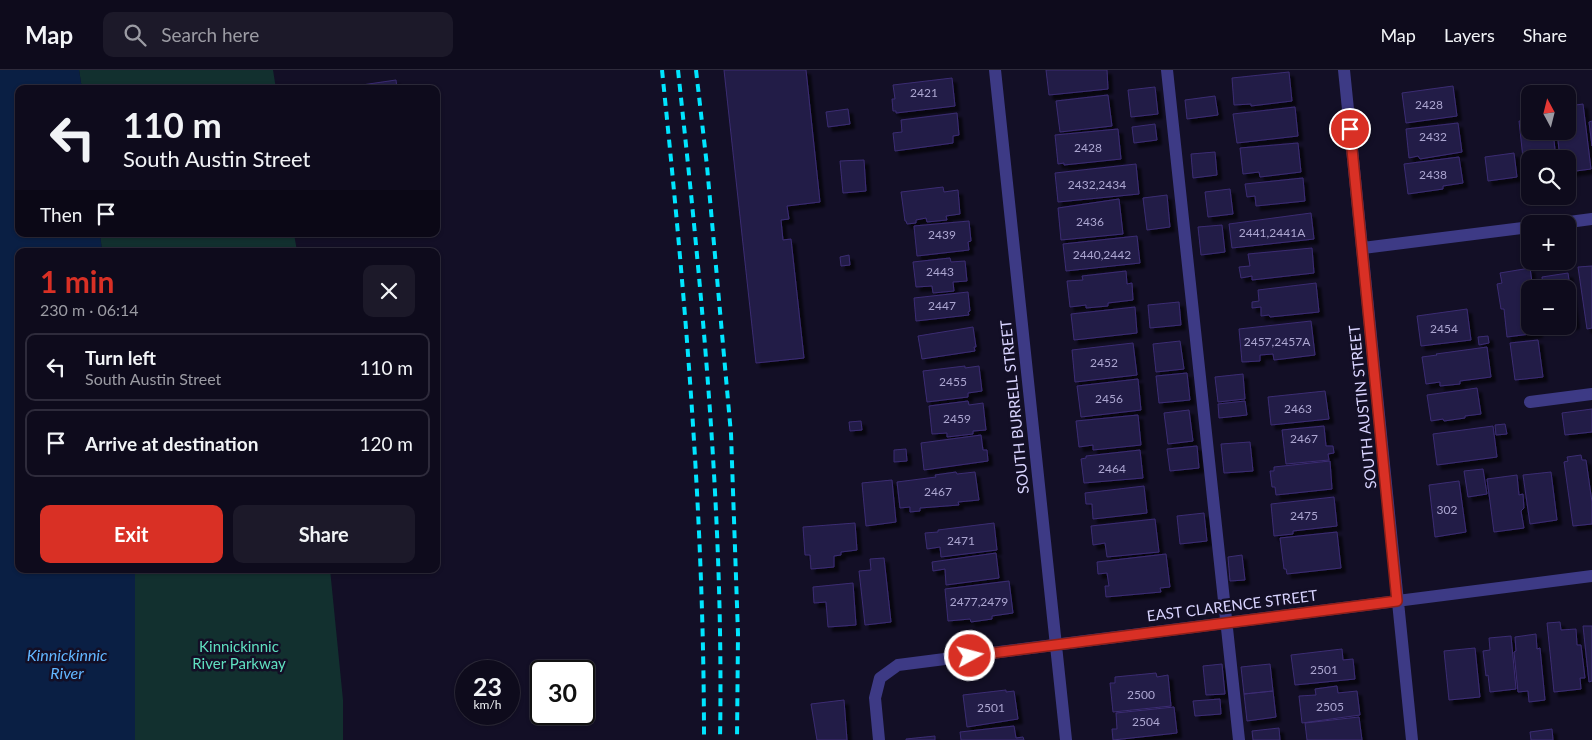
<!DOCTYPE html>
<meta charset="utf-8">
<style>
:root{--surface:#0e0b1c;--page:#1c1929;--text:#f1f3f6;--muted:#9b9ba3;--line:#2e2b3b;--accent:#d93025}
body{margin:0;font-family:Lato,sans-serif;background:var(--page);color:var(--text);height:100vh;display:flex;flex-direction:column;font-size:19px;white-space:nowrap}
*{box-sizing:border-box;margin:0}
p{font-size:16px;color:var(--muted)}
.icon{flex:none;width:28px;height:28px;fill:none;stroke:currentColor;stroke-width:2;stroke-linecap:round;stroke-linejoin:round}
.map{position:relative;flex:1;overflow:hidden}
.panel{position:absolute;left:15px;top:178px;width:425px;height:325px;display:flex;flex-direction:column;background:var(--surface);border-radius:10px;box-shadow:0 1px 4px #0004,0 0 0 1px var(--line)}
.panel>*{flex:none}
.hud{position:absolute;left:15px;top:15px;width:425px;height:152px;border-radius:10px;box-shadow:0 1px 4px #0004,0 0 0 1px var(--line);background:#0e0b1c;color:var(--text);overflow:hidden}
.needle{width:32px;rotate:353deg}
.controls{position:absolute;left:1521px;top:15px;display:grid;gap:10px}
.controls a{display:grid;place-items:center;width:55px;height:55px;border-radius:10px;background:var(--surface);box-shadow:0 1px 4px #0004,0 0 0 1px var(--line);font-size:25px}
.speed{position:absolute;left:455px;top:590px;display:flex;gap:10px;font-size:25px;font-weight:700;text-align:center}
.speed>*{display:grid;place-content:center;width:65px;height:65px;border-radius:50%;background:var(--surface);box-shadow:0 1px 4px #0004,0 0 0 1px var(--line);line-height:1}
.speed small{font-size:12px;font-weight:400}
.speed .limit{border:2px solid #111;border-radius:8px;background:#fff;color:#111}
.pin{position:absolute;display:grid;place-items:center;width:42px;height:42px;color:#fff;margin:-21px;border:2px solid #fff;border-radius:50%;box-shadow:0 1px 5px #0007}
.me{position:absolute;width:55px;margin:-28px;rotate:83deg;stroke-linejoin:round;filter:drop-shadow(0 0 4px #0008)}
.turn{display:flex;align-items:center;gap:18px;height:105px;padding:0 25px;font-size:22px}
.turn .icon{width:65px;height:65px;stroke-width:2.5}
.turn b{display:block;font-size:35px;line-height:42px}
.then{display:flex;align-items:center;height:48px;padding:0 25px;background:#0003;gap:10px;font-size:19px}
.round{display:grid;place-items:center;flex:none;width:52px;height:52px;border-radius:10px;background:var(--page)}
.headline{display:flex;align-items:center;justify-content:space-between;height:85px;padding:0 25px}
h1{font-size:30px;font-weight:700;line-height:38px;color:var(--accent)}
.action{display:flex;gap:10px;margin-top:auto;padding:10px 25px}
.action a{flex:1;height:58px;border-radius:10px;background:var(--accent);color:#fff;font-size:20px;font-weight:700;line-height:58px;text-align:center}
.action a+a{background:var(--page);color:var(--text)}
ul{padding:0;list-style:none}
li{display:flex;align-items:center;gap:15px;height:68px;margin:0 10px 8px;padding:0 15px;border:2px solid var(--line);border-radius:10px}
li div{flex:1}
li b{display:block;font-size:19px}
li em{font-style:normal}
header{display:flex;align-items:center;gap:30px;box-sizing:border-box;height:70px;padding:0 25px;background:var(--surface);border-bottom:1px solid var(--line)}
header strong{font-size:24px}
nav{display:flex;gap:28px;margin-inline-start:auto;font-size:18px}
.search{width:350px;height:45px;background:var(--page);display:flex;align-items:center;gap:12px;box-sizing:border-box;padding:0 18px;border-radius:10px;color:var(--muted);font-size:19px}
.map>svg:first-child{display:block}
</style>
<header>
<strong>Map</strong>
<div class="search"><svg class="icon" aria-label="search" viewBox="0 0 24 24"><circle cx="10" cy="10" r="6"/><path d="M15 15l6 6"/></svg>Search here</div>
<nav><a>Map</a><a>Layers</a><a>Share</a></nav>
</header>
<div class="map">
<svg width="1592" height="670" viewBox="0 0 1592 670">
<defs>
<filter id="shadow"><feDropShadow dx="4.5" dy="4.5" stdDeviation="1" flood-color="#0009"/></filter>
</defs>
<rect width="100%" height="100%" fill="#130f26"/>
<path fill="#12302f" d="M79,0H273L276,19H82Z
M100,164H294L297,181H102Z
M135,499H330L343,630V670H135Z"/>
<path fill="#0a1f44" d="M0,0H79L82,19H19V164H100L102,181H19V499H135V670H0Z"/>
<path fill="#241b47" stroke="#3b2d73" filter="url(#shadow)" d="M724,0H806L820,132L787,136L789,149L781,150L783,170L791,169L804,288L756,293Z
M1046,0H1107L1108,19L1049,25Z
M1289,2L1292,31L1251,36V34L1234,35L1232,8Z
M952,8L955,36L896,43V41H893L892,29H895L893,15Z
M396,10L397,19H349L348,17Z
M1453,16L1457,46L1406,53L1402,23Z
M1155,17L1158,44L1131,47L1128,20Z
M1108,25L1112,56L1060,62L1056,31Z
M1215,26L1218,45L1187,49L1185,30Z
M1583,34L1591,99L1568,102V89H1560L1557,61H1568V36Z
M1295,37L1298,66L1237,73L1233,44Z
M848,39L850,54L828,57L826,42Z
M957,43L959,65L953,66V73L895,81L893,63L902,62L901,50Z
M1530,50V61H1553L1556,89H1530V107H1525L1519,51Z
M1592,51V76L1589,52Z
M1458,53L1462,82L1420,89L1418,86L1409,88L1406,59Z
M1155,54L1157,70L1134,73L1132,57Z
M1118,59L1121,89L1064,95V93L1058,94L1055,65Z
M1298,73L1301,102L1260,107L1259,102L1243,104L1240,78Z
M1215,82L1217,105L1193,108L1191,84Z
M1514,83L1517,107L1488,111L1485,87Z
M1459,87L1463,113L1443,116V119L1408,124L1404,94Z
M864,90L866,121L843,123L840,91Z
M1136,94L1139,124L1058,132L1055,103Z
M1303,108L1305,131L1256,136L1255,126L1247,127L1245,114Z
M943,117L944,122L958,120L960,144L946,146L947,150L927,152L926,148L916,150V153L907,154L906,151H905L901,122Z
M1230,119L1233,144L1208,147L1205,122Z
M1167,125L1170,157L1147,160L1143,128Z
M1119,129L1123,164L1061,170L1058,138Z
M1311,143L1314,169L1232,178L1229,154Z
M969,151L971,171L968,172L969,180L917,186L914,156Z
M1222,155L1225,182L1201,185L1198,157Z
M1137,166L1140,193L1066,201L1063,174Z
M1312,178L1314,203L1252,210V206L1241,208L1239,197L1250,196L1248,184Z
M849,185L850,195L841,196L840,187Z
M950,188L951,192L965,191L967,211L953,212L954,221L933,223L932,216L916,217L913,192Z
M1592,196V258L1587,259L1578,197Z
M1530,198L1533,219H1530V256H1538V263L1507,267L1504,239H1501L1497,214L1502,213L1500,203Z
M1126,201L1127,214L1132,213L1133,230L1108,233V236L1086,238V235L1070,237L1067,211L1083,210L1082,206Z
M1568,203L1575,254L1568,256V219H1543L1542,207Z
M1316,213L1319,242L1270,247L1269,245L1261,246V237L1252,238V232L1259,231L1258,220Z
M968,222L970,241L968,242L969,245L916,251L914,228Z
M1179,232L1181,255L1150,258L1148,235Z
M1135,237L1137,263L1074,270L1071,244Z
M1467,239L1471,270L1421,276L1417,246Z
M1311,251L1315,285L1274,290L1273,284L1260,285V291L1242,292L1239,259Z
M973,257L976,277H974L975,281L922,289L918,266Z
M1488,266L1489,273L1479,275L1478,267Z
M1538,270L1543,307L1515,310L1510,273Z
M1180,271L1184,299L1156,302L1153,274Z
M1133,273L1137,305L1075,312L1072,280Z
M1487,277L1491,307L1460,311V314L1440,316V312L1426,314L1422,287L1437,285L1436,284Z
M965,296V298L979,296L982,321L968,323V327L927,332L923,301Z
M1187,303L1190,330L1159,333L1156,306Z
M1243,304L1245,329L1218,332L1215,307Z
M1138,309L1141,340L1081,347L1077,316Z
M1477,318L1481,344L1465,346V348L1444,351L1443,349L1431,351L1427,325Z
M1325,321L1329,349L1271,355L1268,327Z
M968,331L969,335L983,333L986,360L973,361V364L947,367V363L932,364L929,336Z
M1245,331L1247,345L1219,348L1218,334Z
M1592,339V362L1565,365L1562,343Z
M1189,340L1193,371L1168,374L1164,343Z
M1138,345L1141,375L1093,380V375L1079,377L1076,351Z
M861,351L862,360L850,361L849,352Z
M1505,354L1507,364L1496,365L1495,355Z
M1324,356L1326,376H1333L1334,383L1328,384L1329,390L1286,394L1282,360Z
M1493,356L1497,387L1437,395L1433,364Z
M981,365L983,380H987L988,391L924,400L921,373Z
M1250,372L1253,401L1224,403L1221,374Z
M1197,376L1199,398L1170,401L1167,379Z
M906,379L907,391L894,392V380Z
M1140,380L1143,408L1084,413L1081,389L1086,388V386Z
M1581,385L1582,390H1586L1592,432V454L1573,456L1564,392L1568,391L1567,387Z
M1330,391L1332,419L1276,425L1275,417H1272L1270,401H1274V397Z
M1483,399L1487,424L1468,427L1464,401Z
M956,402L957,404L975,402L979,430L958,432L959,435L920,438V441L910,442V437L900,438L897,412L936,407L935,405Z
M1551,402L1557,450L1530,454L1523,405Z
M1517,405L1519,425L1523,424L1524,438L1521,441L1524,458L1494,462L1487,409Z
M892,410L896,452L866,456L862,413Z
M1459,411L1466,462L1435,467L1429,415Z
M1144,416L1147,443L1093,449L1092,434H1086L1085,423Z
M1334,427L1337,456L1293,461V464L1274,466L1271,434Z
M1204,443L1207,471L1180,474L1177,446Z
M1155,449L1159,482L1107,487L1105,473L1093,475L1091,456Z
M855,453L857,480L841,482V485L834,486V497L811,499L810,485H805L803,457Z
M994,453L997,480L941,487L940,477L927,479L925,463L938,462V460Z
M1337,462L1341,498L1287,504L1286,499H1284L1280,468Z
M996,483L999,508L946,515L945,499L933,501L932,492Z
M1166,484L1170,517L1160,518L1161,522L1106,527L1105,516H1109L1107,503L1098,504L1097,492Z
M1242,485L1245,510L1230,511L1228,487Z
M884,488L891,552L865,555L859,501L871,500L870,489Z
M1009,511L1013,543L992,546V549L971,552L970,549L948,551L945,519Z
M853,513L856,555L828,557L826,532L814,533L813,517Z
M1560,552L1561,560L1576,559L1577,575H1581L1585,608H1580L1581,619L1554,622L1547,553Z
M1583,556H1592V611L1589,612Z
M1536,564L1537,579L1540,578L1545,630L1529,632L1528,621L1518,622L1514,582L1516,581L1515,567Z
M1511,566L1516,619L1490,622L1488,605L1486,606L1483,581L1490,580L1489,568Z
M1475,578L1480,627L1449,630L1444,581Z
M1342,579L1343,590L1353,589L1355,609L1295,615L1291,585Z
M1222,594L1225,624L1206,625L1203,596Z
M1270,594L1273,621L1244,624L1241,597Z
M1156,603L1157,607L1168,605L1171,636L1113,642L1110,613H1115V607Z
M1337,616L1338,623L1357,621L1360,645L1302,653L1299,626L1316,625L1315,619Z
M1006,620V622L1014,621L1018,649L967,657L963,625Z
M1273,621L1276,647L1247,651L1244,624Z
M1220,629L1221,644L1195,646L1193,631Z
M844,630L847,670H817L811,634Z
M1174,637L1177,663L1113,670L1112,659H1117L1116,643Z
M1359,647L1362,670H1307L1305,653Z
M1014,656L1016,668L1023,667L1024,670H961L960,662Z
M1279,658L1280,670H1253L1252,661Z
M1552,659L1553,670H1531L1530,662Z
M935,666V670H906V669Z"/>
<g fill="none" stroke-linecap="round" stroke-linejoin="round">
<path stroke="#3d3a85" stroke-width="12" d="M995,0L1066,670
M1167,0L1239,670
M1344,0L1412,670
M1554,154L1592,149
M1363,178L1530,157
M1530,332L1592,324
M879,670L875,628L880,608L898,595L1592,506"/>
<path stroke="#00e5ff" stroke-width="4" stroke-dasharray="8 6" stroke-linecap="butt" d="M662,0C685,223 704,446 704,670
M678,0C702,222 724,446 720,670
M696,0L707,96L731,364L738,564L737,670"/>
</g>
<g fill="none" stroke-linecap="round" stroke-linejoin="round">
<defs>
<path id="route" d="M970,586L1397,531L1350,59"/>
</defs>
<use href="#route" stroke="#8d1f18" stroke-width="12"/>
<use href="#route" stroke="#d93025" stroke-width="9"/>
</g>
<g text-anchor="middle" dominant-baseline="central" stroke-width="5" stroke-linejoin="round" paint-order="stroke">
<g font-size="12" fill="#aca6d1">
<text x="924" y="22">2421</text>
<text x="1429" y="34">2428</text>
<text x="1433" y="66">2432</text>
<text x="1088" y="77">2428</text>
<text x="1433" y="104">2438</text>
<text x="1097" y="114">2432,2434</text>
<text x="1090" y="151">2436</text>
<text x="1272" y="162">2441,2441A</text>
<text x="942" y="164">2439</text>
<text x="1102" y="184">2440,2442</text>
<text x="940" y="201">2443</text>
<text x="942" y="235">2447</text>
<text x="1444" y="258">2454</text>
<text x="1277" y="271">2457,2457A</text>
<text x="1104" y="292">2452</text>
<text x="953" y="311">2455</text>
<text x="1109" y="328">2456</text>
<text x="1298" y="338">2463</text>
<text x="957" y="348">2459</text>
<text x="1304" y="368">2467</text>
<text x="1112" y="398">2464</text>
<text x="938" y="421">2467</text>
<text x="1447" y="439">302</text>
<text x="1304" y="445">2475</text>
<text x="961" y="470">2471</text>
<text x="979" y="531">2477,2479</text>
<text x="1324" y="599">2501</text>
<text x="1141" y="624">2500</text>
<text x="1330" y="636">2505</text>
<text x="991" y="637">2501</text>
<text x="1146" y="651">2504</text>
</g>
<g font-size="15" fill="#d9d4ff" stroke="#130f26">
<text transform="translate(1014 337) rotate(-96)">SOUTH BURRELL STREET</text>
<text transform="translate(1362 337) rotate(-96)">SOUTH AUSTIN STREET</text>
<text transform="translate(1232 535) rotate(-7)">EAST CLARENCE STREET</text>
</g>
<g font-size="15" fill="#5fe0c0" stroke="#130f26">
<text x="239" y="576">Kinnickinnic<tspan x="239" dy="17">River Parkway</tspan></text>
</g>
<g font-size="16" font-style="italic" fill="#62b6ff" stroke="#130f26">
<text x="67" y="584">Kinnickinnic<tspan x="67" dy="18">River</tspan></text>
</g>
</g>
</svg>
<div class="controls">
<a><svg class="needle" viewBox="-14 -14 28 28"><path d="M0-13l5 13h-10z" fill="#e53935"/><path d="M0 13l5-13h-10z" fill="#9b9ba3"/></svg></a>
<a><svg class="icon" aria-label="search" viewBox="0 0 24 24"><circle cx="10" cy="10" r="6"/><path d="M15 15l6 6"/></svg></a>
<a>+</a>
<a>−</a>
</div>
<div class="speed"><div>23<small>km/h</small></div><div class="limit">30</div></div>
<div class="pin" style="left:1350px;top:59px;background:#d93025"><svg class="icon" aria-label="arrive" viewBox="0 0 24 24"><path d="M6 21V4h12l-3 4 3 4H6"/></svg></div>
<svg class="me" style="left:970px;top:586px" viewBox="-20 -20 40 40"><circle r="17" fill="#d93025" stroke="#fff" stroke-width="3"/><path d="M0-11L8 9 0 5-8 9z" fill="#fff"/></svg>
<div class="hud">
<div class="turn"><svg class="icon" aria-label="left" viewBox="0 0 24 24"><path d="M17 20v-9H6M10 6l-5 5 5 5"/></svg><div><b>110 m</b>South Austin Street</div></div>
<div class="then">Then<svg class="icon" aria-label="arrive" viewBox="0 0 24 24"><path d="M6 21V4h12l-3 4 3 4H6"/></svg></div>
</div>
<section class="panel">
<div class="headline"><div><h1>1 min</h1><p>230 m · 06:14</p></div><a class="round"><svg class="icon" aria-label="close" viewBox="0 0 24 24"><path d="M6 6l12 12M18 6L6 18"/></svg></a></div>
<ul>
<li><svg class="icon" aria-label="left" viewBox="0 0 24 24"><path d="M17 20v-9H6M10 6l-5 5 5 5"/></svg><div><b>Turn left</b><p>South Austin Street</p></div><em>110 m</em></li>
<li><svg class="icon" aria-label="arrive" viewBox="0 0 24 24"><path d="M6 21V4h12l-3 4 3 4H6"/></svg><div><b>Arrive at destination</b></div><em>120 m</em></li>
</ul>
<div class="action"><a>Exit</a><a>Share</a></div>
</section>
</div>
